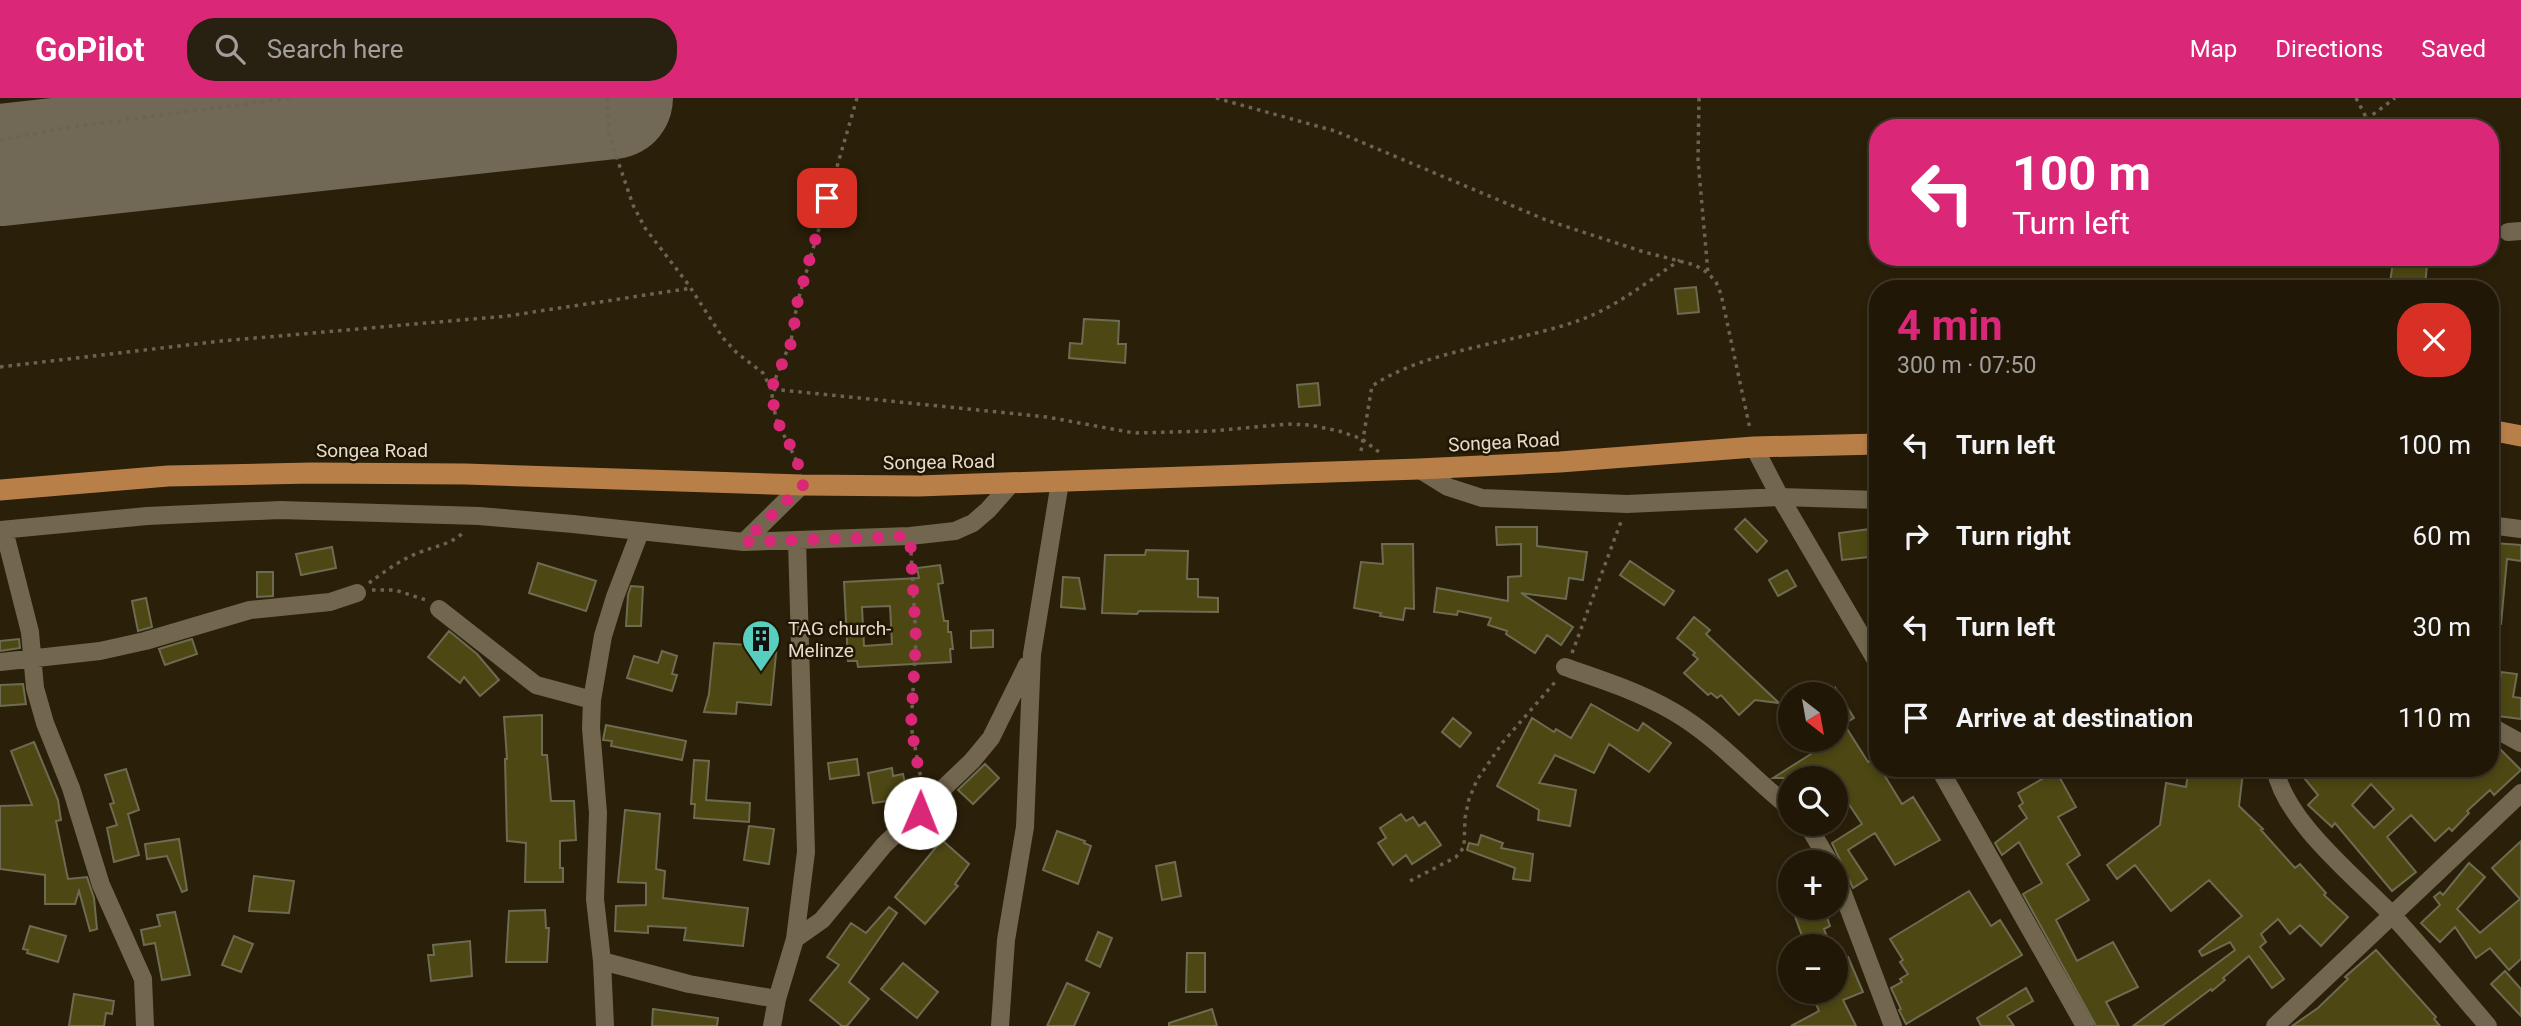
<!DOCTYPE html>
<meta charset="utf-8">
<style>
:root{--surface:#201707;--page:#282011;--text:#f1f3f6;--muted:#a29f9b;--line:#3d3628;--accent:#db2777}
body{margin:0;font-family:Roboto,sans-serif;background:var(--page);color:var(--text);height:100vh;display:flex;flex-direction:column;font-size:26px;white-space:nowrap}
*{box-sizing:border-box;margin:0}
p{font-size:23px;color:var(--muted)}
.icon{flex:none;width:38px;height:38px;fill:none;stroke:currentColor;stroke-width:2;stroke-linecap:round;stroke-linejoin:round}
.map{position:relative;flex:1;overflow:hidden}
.panel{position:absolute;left:1869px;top:182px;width:630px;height:497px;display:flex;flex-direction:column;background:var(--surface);border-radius:28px;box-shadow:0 4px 10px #0003,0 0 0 2px var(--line)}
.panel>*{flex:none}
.hud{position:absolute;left:1869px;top:21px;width:630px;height:147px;border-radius:28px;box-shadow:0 4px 10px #0003,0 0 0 2px var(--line);background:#db2777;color:#fff;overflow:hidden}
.needle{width:46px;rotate:149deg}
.fabs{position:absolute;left:1778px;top:584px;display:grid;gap:14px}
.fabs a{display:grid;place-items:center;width:70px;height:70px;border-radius:50%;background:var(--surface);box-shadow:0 4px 10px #0003,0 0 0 2px var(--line);font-size:35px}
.pin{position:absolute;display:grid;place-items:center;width:60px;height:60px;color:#fff;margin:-30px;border-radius:14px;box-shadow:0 4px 10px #0006}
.me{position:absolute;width:77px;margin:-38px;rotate:1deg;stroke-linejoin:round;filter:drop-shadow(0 0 5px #0008)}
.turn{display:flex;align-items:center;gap:24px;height:147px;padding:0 28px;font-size:32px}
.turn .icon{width:91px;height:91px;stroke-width:2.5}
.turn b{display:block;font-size:49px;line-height:60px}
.round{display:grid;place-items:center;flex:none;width:74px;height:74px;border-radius:28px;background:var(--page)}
.headline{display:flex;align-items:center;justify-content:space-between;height:119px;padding:0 28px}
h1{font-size:42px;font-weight:700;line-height:52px;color:var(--accent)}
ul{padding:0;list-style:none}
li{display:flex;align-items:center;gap:21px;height:91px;padding:0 28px}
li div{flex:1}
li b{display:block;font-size:26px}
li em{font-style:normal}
header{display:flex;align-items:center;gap:42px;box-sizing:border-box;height:98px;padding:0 35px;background:var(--accent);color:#fff}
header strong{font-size:33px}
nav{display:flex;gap:38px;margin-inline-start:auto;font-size:24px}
.search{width:490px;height:63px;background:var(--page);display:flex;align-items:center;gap:18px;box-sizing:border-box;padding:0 24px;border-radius:28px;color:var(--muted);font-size:26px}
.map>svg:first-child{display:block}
</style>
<header>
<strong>GoPilot</strong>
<div class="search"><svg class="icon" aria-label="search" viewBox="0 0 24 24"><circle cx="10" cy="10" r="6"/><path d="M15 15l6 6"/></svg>Search here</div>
<nav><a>Map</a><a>Directions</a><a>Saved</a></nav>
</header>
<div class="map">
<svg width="2521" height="928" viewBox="0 0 2521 928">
<rect width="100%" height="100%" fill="#2a1f09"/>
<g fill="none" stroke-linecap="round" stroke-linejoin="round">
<path stroke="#716855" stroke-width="122" d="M0,67L612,0"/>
</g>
<path fill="#4d4713" stroke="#6d6b51" stroke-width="2" fill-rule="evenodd" d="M2393,164L2427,167L2425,188L2390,184Z
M1696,189L1699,214L1678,216L1675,191Z
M1084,221L1119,223L1118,246H1126L1125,265L1069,260L1070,245L1082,246Z
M1318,285L1320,307L1299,309L1297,287Z
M1745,421L1767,443L1757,454L1735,431Z
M1496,429H1537V448L1587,454L1583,482L1569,480L1566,501L1521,495L1573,529L1561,547L1547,537L1535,555L1506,536L1507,533L1488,527L1491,520L1458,513L1457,517L1434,514L1437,490L1508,503V479L1521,478V446L1497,447Z
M1878,430V458L1842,462L1839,435Z
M2494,445L2521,447V463L2507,461L2501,526L2490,525V446Z
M1382,446H1413L1414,511L1405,510L1403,522L1380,518L1381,515L1354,510L1361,464L1383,466Z
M332,449L336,470L301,477L296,456Z
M1146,452L1188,453L1187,481H1198V499L1218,500V514L1139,513L1137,516L1102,515L1105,457H1145Z
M1630,463L1674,493L1664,507L1620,477Z
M538,465L596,483L586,513L529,495Z
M940,467L943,485L938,486L944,523H948V534H951L953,551H950L951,564L858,569L857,563H848L844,484L919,480L917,470ZM890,508L892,546L864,548L862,509Z
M1787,472L1796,488L1778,498L1769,482Z
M257,474H273V498L257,499Z
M1063,479L1079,480L1085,511L1061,509Z
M631,488L643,489L641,528H626L628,497Z
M146,500L152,529L138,533L132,503Z
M1694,519L1710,532L1706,536L1779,605L1755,602L1739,617L1721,597L1717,600L1711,595L1708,597L1684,575L1698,561L1693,557L1695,555L1677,540Z
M993,532V549L971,550V533Z
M449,533L477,556L499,582L480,598L464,579L460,585L428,559Z
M19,541L20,550L0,553V543Z
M192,541L197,556L165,567L159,551Z
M750,544L777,546L771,607L737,604L736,616L704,614L709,596L714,545L750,547Z
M662,553L677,558L672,576L677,577L672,593L627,580L634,558L658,565Z
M2501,574L2517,576L2513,599L2521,600V621L2490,617V597L2498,598Z
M23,586L26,606L0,608V587Z
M1836,591L1854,620L1844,626L1868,664L1875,660L1878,670H1880L1902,706L1913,699L1940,742L1895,767L1875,735L1848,752L1867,781L1853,790L1832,745L1862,726L1842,696L1836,700V681L1773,680L1811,656L1810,654L1816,650L1811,642H1836Z
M1591,606L1638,633L1643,625L1671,645L1649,674L1609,646L1594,675L1555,657L1539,685L1576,692L1570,728L1538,722L1539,712L1497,688L1532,620L1554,634L1556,631L1571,640Z
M542,617V657H547L551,703H574L576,742L560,743V770H563V784H525L526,745L507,743L505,661H507L504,619Z
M1453,620L1471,635L1460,649L1442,634Z
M606,627L686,643L682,662L611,648L612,643L603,642Z
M2490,641L2521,672L2494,697L2490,692L2467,713L2469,715L2452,733L2449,730L2435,743L2411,717L2387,739L2416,774L2392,793L2335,725L2332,729L2308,707L2318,697L2296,670H2325L2333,680L2342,670H2490ZM2371,686L2394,711L2374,730L2352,707Z
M34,644L58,702L61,722L56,723L68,781L87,779L94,800L97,831L90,833L79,793L75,806H45V777L0,771V708L32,707L11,653Z
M857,661L859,677L830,681L828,665Z
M694,662L709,663L706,702L750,705L749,724L694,720L695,706H691Z
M985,666L999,680L973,706L958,692Z
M892,670L893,678L903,676L908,700L873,705L868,675Z
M2189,670H2222L2243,674L2239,708L2263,731L2261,732L2295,770L2300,766L2326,795L2324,797L2348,819L2321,848L2300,827L2290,836L2278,821L2261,836L2266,844L2260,849L2284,881L2272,890L2249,858L2223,880L2225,882L2212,893L2211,891L2162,928H2133L2235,852L2230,844L2202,858L2199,853L2242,818L2209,782L2171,813L2135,767L2117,781L2107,767L2160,727L2166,685L2186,689Z
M126,671L139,712L128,716L139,757L114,764L107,730L117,727L110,706L114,705L105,677Z
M2056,673L2076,709L2058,719L2080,757L2067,766L2089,802L2056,822L2077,863L2113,844L2138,889L2106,904L2119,928H2096L2023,796L2042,785L2019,744L2002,757L1995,745L2027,720L2019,708L2023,705L2018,695Z
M625,712L660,716L656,771L665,773L663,800L748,810L743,848L684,842L686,830L648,828V835L615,833L616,808L646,807V785L618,784Z
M1401,716L1406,723L1413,719L1419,728L1425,724L1441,747L1412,766L1406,757L1393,767L1378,745L1386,740L1380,730Z
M749,728L774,731L769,766L744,762Z
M1057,733L1085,743L1084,745L1091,748L1078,786L1043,772Z
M1481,737L1503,745L1501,750L1533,756L1530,783L1513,781L1515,770L1467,752L1469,745L1478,747Z
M179,741L187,792L182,794L167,758L147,761L145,746Z
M942,742L969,766L955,786L958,788L925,826L895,799Z
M2521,743V861L2509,872L2490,850L2476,860L2455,829L2440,844L2421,825L2440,807L2434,799L2440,794L2443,797L2469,765L2485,779L2457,811L2480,835L2520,801L2492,770Z
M1175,764L1181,798L1162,802L1156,768Z
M254,778L294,783L289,815L249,813Z
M1969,793L1991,828L2000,822L2022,857L1906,926L1899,912L1901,911L1891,890L1902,884L1900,881L1908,876L1900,864L1903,862L1890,841Z
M889,809L897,815L849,884L869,901L847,928H842L810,902L839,867L827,859L851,825L866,835Z
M1792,810H1824L1830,828L1824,831L1831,849H1806Z
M545,812L546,830H549L547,864H506L509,813Z
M175,814L190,877L162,882L155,845L144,847L141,832L160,828L157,817Z
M30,828L66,838L58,864L27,855L28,852L23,851Z
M1098,834L1112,840L1100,869L1086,862Z
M234,838L253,846L241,874L222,867Z
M470,843L472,878L431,883L428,857H434L433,847Z
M2376,852L2436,919L2434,921L2440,928H2292L2318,910L2348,881L2345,879Z
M1187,855H1205V894H1186Z
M1848,859L1863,894L1843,902L1856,928H1791L1819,913L1811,894H1836V864Z
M903,865L938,894L917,920L881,891Z
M2505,873L2521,891V918L2491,886Z
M1067,885L1089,895L1074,928H1047Z
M2026,890L2033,903L2007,918L2014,928H1981L1977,920Z
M74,896L114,903L112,916L106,915L104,928H69Z
M653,911L718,920L717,928H652Z
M1212,911L1217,928H1169V925Z"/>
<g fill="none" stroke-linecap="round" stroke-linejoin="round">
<path stroke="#6d6350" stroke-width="3.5" stroke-dasharray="3.5 5" stroke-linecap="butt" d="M607,0L609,37L633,107L645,130L688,186L723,240L737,255L763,275L771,291L776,321L799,368
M857,0L797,206L791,243L771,291L1047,319L1134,335L1212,333L1288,326L1310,327L1339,333L1362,341L1379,354
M1216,0L1335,33L1546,122L1644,154L1695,167L1708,175L1716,184L1721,196L1750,331
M1699,0L1698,62L1708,175
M2356,0L2367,21L2368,30
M2363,30L2367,21L2395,0
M0,42L71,29L291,0
M0,269L221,243L507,218L692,190
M1361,353L1372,288C1430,249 1523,245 1588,219C1621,205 1650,182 1680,162
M911,454L916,541L911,628L922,686
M369,485C384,474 400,462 418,455C435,448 449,447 463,435
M372,492H395L426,502
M1572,555L1622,421
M1410,783L1456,759L1464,749L1465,720L1469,701L1477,682L1503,644L1556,583"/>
<path stroke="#73664f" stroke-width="18" d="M2508,134L2521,133
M1754,349L1780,399L1878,566
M1419,371L1448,389L1482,400L1627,406L1780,399L1878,402
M2490,427L2521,431
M0,432L147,418L280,412L479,418L573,426L744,444L910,438L955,433L973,425L988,412L1012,385
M4,432L30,534L35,590L45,625L71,690L101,787L143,881L145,928
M744,444L802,387
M439,511L536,587L592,602
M0,564L100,553L145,543L250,512L330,504L357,495
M1565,569C1603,582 1640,594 1674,614C1717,639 1751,679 1790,710
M2490,628L2521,645
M1939,670L2085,928
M2275,670C2285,724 2357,780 2394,819C2426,854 2457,892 2488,928
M1807,726L1830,765
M1836,777L1893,928
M795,841L822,822L884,747L972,663L991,640L1027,567
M602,863L689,886L777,901
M605,928L602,863L595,801L598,715L591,630L592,602L603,538L615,499L640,434
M772,928L777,901L795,841L806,754L797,443
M1000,928L1006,842L1025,729L1032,556L1060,384
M2275,928L2521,695"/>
<path stroke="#b87f49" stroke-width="21" d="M2490,332L2521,338
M0,392L168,378L312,375L465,376L802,387L918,388L1419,371L1560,364L1754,349L1878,346"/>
</g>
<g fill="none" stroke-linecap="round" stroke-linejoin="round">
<path stroke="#db2777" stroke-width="12" stroke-dasharray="0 21.6" d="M827,100L797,206L792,243L771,291L776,321L796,358L803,387L744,444L910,438L916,541L911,628L922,691L920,715"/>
</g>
<defs>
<symbol id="building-pin" viewBox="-11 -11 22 30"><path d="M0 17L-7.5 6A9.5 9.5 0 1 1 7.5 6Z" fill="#58cebf" stroke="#201602"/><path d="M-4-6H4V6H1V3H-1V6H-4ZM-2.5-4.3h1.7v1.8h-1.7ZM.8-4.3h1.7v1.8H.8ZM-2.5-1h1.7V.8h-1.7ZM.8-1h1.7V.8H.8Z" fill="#111"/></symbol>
</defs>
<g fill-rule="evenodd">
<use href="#building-pin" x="739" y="519" width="44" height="60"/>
</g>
<g text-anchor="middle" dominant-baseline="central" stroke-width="5" stroke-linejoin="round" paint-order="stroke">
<g font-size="19" fill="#e3dccf" stroke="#201602">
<text transform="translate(1504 344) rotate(-3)">Songea Road</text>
<text x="372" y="352">Songea Road</text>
<text transform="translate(939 364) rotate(-1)">Songea Road</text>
</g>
<g font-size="19" fill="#e3dccf" stroke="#201602" text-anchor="start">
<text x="788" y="530">TAG church-<tspan x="788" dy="22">Melinze</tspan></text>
</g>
</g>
</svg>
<div class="fabs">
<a><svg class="needle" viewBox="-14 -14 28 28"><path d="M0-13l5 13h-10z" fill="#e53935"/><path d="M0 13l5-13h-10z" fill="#a29f9b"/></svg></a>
<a><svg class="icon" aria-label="search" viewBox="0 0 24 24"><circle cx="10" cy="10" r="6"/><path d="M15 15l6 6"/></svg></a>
<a>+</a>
<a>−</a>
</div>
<div class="pin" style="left:827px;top:100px;background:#d93025"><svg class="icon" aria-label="arrive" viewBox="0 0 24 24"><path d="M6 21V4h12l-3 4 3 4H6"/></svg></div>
<svg class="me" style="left:920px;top:715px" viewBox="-20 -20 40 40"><circle r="19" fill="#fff"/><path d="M0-13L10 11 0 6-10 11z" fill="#db2777"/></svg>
<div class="hud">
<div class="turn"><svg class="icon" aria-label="left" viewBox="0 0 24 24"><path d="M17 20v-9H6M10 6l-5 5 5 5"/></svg><div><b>100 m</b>Turn left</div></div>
</div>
<section class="panel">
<div class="headline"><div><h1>4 min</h1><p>300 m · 07:50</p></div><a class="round" style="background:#d93025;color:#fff"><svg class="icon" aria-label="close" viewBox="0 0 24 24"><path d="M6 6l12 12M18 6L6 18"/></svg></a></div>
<ul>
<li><svg class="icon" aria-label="left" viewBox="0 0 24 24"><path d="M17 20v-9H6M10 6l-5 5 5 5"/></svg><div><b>Turn left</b></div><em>100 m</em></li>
<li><svg class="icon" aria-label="right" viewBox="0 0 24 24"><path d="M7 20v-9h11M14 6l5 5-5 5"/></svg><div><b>Turn right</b></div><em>60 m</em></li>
<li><svg class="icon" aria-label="left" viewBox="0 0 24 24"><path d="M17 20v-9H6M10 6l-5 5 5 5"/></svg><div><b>Turn left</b></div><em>30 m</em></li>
<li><svg class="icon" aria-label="arrive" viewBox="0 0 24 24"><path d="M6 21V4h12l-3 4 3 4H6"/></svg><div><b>Arrive at destination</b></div><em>110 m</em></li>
</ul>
</section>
</div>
